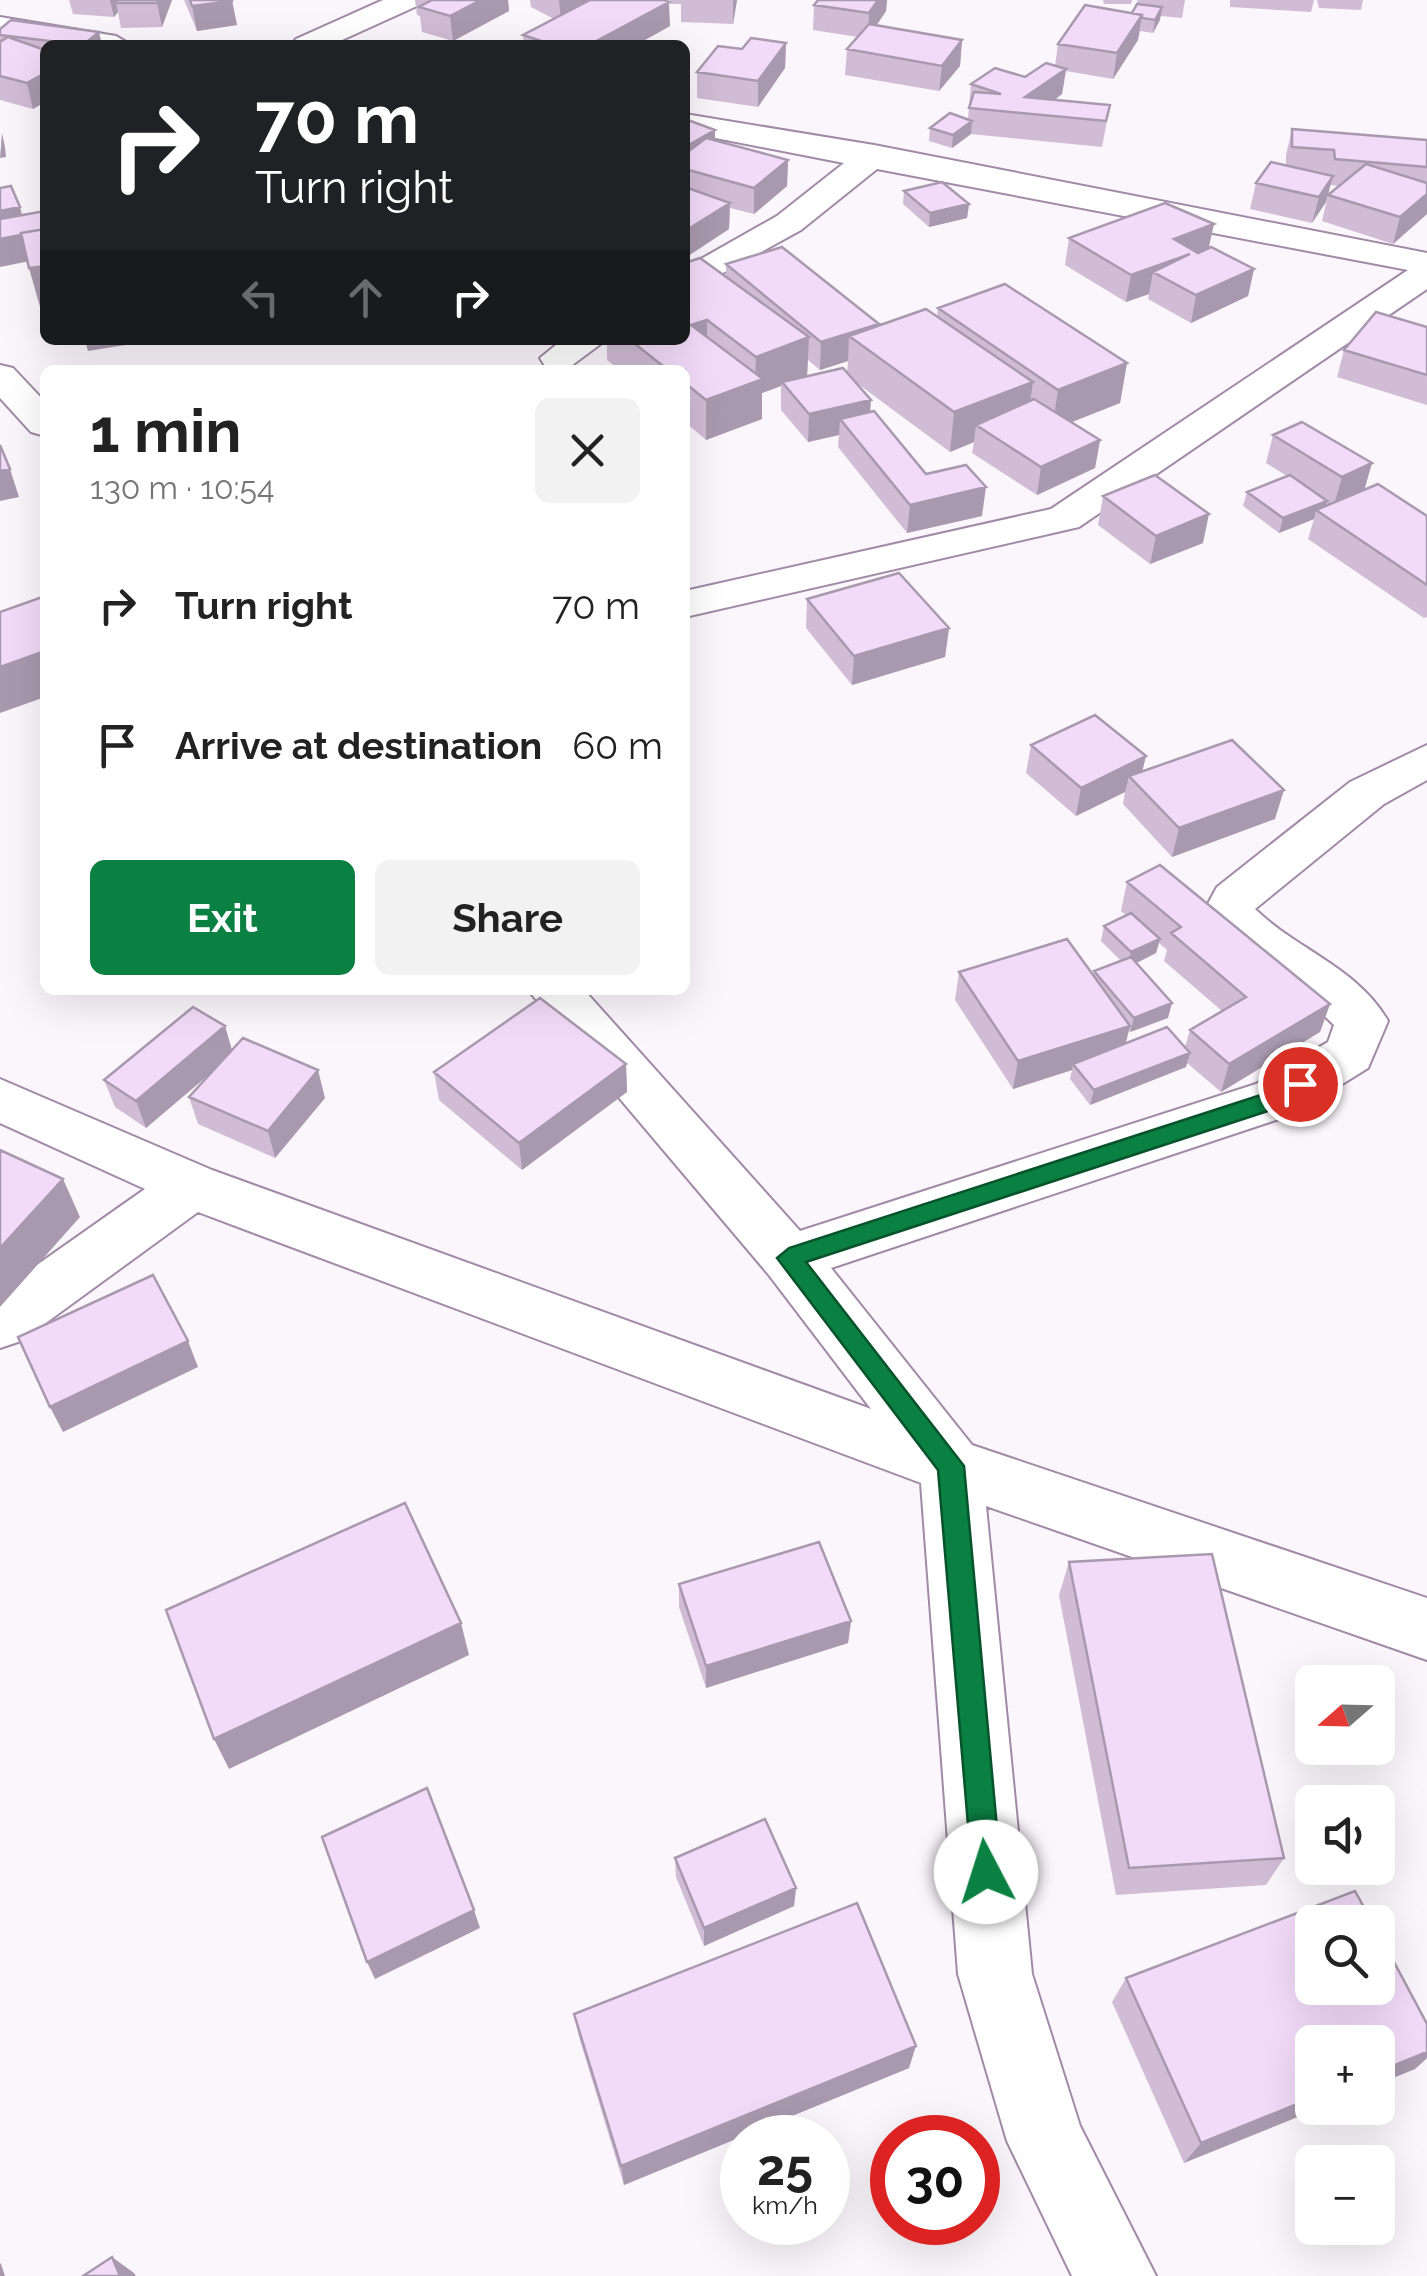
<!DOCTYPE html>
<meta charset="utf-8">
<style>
:root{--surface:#fff;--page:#f2f2f2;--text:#222;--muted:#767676;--accent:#0b8043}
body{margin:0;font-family:Raleway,sans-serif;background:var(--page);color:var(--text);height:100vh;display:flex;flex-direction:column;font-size:38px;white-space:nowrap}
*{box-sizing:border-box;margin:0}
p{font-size:32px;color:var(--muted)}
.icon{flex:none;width:55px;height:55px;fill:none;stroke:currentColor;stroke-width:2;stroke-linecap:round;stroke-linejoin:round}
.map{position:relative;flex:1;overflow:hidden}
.panel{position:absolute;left:40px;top:365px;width:650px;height:630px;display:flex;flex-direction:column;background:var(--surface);border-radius:15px;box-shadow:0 10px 40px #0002}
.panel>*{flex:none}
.top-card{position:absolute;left:40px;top:40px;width:650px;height:305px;border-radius:15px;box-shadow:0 10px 40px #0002;background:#202124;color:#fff;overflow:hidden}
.needle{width:65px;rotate:250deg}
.controls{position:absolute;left:1295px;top:1665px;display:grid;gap:20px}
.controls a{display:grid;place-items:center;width:100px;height:100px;border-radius:15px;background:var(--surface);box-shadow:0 10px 40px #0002;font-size:50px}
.speed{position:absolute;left:720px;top:2115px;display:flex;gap:20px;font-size:50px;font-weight:700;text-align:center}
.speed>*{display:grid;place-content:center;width:130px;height:130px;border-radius:50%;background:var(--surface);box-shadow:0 10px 40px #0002;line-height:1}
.speed small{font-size:25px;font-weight:400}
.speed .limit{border:15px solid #d22;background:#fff;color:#111}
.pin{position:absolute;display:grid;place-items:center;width:85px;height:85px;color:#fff;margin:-42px;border:5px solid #fff;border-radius:50%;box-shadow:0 2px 10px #0007}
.me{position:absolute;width:110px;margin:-55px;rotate:355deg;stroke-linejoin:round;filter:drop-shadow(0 0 8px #0008)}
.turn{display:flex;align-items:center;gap:35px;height:210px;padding:0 50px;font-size:45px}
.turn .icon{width:130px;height:130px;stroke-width:2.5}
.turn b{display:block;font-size:70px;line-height:85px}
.lanes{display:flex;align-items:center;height:95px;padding:0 50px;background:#0003;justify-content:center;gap:50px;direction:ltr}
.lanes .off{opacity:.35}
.round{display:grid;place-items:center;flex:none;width:105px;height:105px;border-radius:15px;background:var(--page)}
.headline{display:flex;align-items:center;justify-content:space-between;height:170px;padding:0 50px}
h1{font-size:60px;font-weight:700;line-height:75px}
.button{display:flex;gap:20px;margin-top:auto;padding:20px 50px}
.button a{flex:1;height:115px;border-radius:15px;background:var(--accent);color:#fff;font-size:40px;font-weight:700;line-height:115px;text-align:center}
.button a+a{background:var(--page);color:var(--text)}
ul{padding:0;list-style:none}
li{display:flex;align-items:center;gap:30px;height:140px;padding:0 50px}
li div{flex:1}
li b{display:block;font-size:38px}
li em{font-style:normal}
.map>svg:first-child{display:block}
</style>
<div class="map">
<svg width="1427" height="2276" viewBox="0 0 1427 2276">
<rect width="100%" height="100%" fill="#fbf6fc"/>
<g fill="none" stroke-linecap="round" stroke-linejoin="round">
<defs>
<path id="minor" d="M383,0H421L417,6L331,45H291L296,39Z
M0,17L116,36L131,45H62L0,35Z
M685,114L874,145L1427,253V289L1079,527L685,617V591L1051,509L1408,270L877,169L801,230L685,294V268L777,216L844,163L685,132Z
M562,340H606L571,366H545L540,358Z
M0,365L13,368L45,402V436L31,432L0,398Z
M1427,745V780L1384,804L1255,909C1296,949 1358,968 1388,1021L1368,1068L1294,1114L831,1268L972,1445L1427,1598V1660L986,1506L1032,1974L1080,2126L1156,2276H1072L1007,2141L958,1974L921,1483L198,1212L21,1341L0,1348V1291L145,1189L0,1123V1079L212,1170L871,1409L769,1275L528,990H584L800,1231L1256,1084L1328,1042L1334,1025C1295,985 1230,960 1205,909L1217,887L1350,782Z"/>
</defs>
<use href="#minor" stroke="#a08aa5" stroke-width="4"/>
<use href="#minor" fill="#fff" fill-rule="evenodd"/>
</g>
<path fill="#d0bcd5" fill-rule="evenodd" d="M69,0H172L162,27L121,28L118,12L114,17L73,14Z
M184,0H232L237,25L197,31Z
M415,0H508L509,11L453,41L422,32L420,16L417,15Z
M530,0H664L670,26L636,45H524L523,35L554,19L531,7Z
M670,0H737L733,24L681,22V4H670Z
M818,0H887L886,11L876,26L962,40L960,66L939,91L845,75L847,49L858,37L813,30L814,5Z
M1103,0H1132L1131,4H1104Z
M1138,0H1185L1182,18L1161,16L1153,33L1140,31L1138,40L1113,79L1066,71L1062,94L1055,100L1110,105L1102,147L971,134L952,148L929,141L930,128L968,119L971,84L1025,77L1055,66L1058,44L1132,13Z
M1230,0H1314L1311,12L1230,7Z
M1317,0H1363L1361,10L1319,8Z
M0,29L102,45H45V102L33,109L0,100Z
M786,43L785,68L758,107L697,98V72Z
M685,119L715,130V140L788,160L787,186L754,214L730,208L729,229L685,258Z
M1292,129L1427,140V214L1393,244L1322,221L1328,195L1339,186L1330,185L1326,202L1312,223L1250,209L1256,183L1286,166V155Z
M904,191L969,204L967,218L929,227L903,204Z
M1069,238L1254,269L1248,296L1191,323L1148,299L1149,294L1126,302L1065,265Z
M726,264L879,324L878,326L937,316L938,308L1127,363L1120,403L1071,422L1100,440L1095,468L1037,495L972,453L974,442L950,452L854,381L870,412L926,474L982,516L907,533L838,447L839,435L808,442L781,410V386L762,393V419L706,440L685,422V370H620L607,360V340H685L726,277ZM808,360L820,370L848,361L847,373L807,376Z
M1427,327V405L1337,377L1344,350Z
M1302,422L1372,463L1364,490L1378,484L1427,516V617L1424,618L1308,539L1314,519L1279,533L1243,506L1247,492L1287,476L1266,463L1273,435Z
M1103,496L1203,543L1150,564L1098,525Z
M807,599L949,628L945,657L852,685L806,628Z
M1031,745L1146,756L1142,771L1275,819L1172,857L1123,804L1125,792L1076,816L1026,773Z
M1127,882L1330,1004L1320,1032L1221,1092L1187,1063L1186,1067L1090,1105L1070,1079L1072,1070L1013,1089L955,1000L959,972L1093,975L1094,971L1121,961L1101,941L1104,926L1126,915L1121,911ZM1159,943L1167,950L1164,961L1222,1011L1190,1030L1185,1047L1125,1044L1129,1030L1130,1032L1168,1018L1137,963L1156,953Z
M225,1026L232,1050L325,1098L275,1158L198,1124L189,1097L211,1073L146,1128L115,1107L104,1080Z
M626,1064L627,1092L522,1170L439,1100L434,1072Z
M1069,1562L1284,1858L1266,1885L1116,1895L1059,1595Z
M679,1584L851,1621L848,1643L706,1688L679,1607Z
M675,1858L796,1888L794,1906L704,1946L676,1877Z
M1126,1978L1427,2024V2058L1415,2069L1378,2084V2042L1184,2163L1112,2002Z
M574,2014L909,2068L624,2185L579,2037Z"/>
<path fill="#a999ae" d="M110,0H126L116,3L118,12L114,17Z
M158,0H172L162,27L157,3Z
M481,0H508L509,11L453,41L450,16Z
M559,0H626L561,22Z
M733,0H737L733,24Z
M878,0H887L886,11L868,38L869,13Z
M232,1L237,25L197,31L192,6Z
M669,2L670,26L636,45H589Z
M1162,7L1160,20L1153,33L1155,20Z
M1142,15L1138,40L1113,79L1117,53Z
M99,32L102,45H83Z
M962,40L960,66L939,91L942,66Z
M786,43L785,68L758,107V81Z
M1066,69L1062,94L1034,114L1025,97Z
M45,73V102L33,109L27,83Z
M972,121L971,134L952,148L953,135Z
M715,130V156L685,169V147Z
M2,133L5,147L6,157L0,158Z
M788,160L787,186L754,214V188Z
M1333,176L1326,202L1312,223L1319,197Z
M1427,194V214L1393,244L1400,217Z
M730,203L729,229L685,258V231Z
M969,204L967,218L929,227L930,213Z
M20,207L27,234L45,258L0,267V211Z
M1214,224L1208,251L1153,272L1149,294L1126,302L1131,275L1174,239Z
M45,266V306L40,307L29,268Z
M1254,269L1248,296L1191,323L1196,295Z
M707,320V359L691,325Z
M879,324L877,352L849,336L848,361L820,370L821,342Z
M809,337L807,377L782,382L781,386L762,393V419L706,440V400L755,382L756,357Z
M85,340H157L88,351Z
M1127,363L1120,403L1052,430L1058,390Z
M1033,382L1027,422L976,425L974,442L950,452L954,412Z
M871,400L869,428L840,419L839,435L808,442L809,414Z
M1100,440L1095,468L1037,495L1041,467Z
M1372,463L1364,491L1334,505L1342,477Z
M10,469L19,497L0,501V471Z
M986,487L982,516L907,533L910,505Z
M1327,501L1323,515L1316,510L1314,519L1279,533L1283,518Z
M1209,514L1203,543L1150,564L1156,536Z
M949,628L945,657L852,685L854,656Z
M45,651V697L0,713V667Z
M1146,756L1139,785L1129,776L1125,792L1076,816L1081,788Z
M1284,790L1275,819L1172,857L1179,828Z
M1160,939L1156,953L1128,967L1131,952Z
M1172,1003L1168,1018L1130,1032L1134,1018Z
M1330,1004L1320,1032L1221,1092L1229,1064Z
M225,1026L233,1054L146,1128L136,1101Z
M1130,1026L1123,1054L1073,1064L1072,1070L1013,1089L1018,1061Z
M1190,1053L1186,1067L1090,1105L1094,1090Z
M626,1064L627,1092L522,1170L519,1143Z
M318,1070L325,1098L275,1158L268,1131Z
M63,1179L80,1217L0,1307V1248Z
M188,1341L198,1367L63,1432L50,1407Z
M851,1621L848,1643L706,1688V1666Z
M461,1623L469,1655L229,1769L214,1739Z
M796,1888L794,1906L704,1946V1928Z
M474,1910L480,1928L375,1979L367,1962Z
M916,2046L909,2068L624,2185L621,2166Z
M1427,2052V2058L1415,2069L1378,2084V2072Z
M1312,2098V2108H1320L1184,2163L1201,2143Z
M112,2257L134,2273L136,2276H120Z
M0,2263L1,2264L5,2276H0Z"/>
<path fill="#f2dbf8" stroke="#a999ae" stroke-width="2.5" d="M117,0H158L157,3H116Z
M190,0H232V1L192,6Z
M432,0H481L450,16L419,7Z
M590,0H664L669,2L589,45H553L523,35Z
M818,0H878L869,13L814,5Z
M1137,4L1162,7L1155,20L1142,18V15L1132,13Z
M1085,5L1142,15L1117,53L1058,44Z
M11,20L99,32L83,45L0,35V29Z
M869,24L962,40L942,66L847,49Z
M8,37L45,50V73L27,83L0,76V42Z
M751,38L786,43L758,81L697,72L718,46L742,49Z
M1046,63L1066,69L1025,97L1110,105L1106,121L969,108L974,92L1001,94L971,84L995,68L1025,77Z
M950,113L972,121L953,135L930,128Z
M685,119L715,130L685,147Z
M1292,129L1427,140V167L1335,159L1334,150L1292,147Z
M706,138L788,160L754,188L685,169V154Z
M1271,162L1333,176L1319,197L1256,183Z
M1366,164L1427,183V194L1400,217L1328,195Z
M942,182L969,204L930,213L904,191Z
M11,186L20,207L0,211V188Z
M685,187L730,203L685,231Z
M1165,203L1214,224L1174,239L1198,253L1211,247L1254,269L1196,295L1153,272L1190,254L1131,275L1069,238Z
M45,211V229L21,233V235L0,239V219Z
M45,229V266L29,268L21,233Z
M782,247L879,324L821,342L726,264Z
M700,258L809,337L756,357L707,320L691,325L763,379L706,400L685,383V370H668L630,340H685V263Z
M1005,284L1127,363L1058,390L938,308Z
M926,309L1033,382L954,412L849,336Z
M1376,312L1427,327V375L1344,350Z
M843,368L871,400L809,414L782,382Z
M1034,399L1100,440L1041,467L976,425Z
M874,411L926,474L966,465L986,487L910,505L840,419Z
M1302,422L1372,463L1342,477L1273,435Z
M0,445L10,469L0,471Z
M1155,475L1209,514L1156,536L1103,496Z
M1290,475L1327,501L1283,518L1247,492Z
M1378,484L1427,516V585L1316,510Z
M899,573L949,628L854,656L807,599Z
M45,596V651L0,667V612Z
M1095,715L1146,756L1081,788L1031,745Z
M1232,740L1284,790L1179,828L1129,776Z
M1160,865L1330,1004L1229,1064L1190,1030L1246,997L1171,933L1181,927L1127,882Z
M1131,913L1160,939L1131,952L1104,926Z
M1067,939L1130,1026L1018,1061L959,972Z
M1131,957L1172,1003L1134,1018L1094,971Z
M540,998L626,1064L519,1143L434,1072Z
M193,1007L225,1026L136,1101L104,1080Z
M1167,1027L1190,1053L1094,1090L1073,1064Z
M243,1038L318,1070L268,1131L189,1097Z
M0,1150L63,1179L0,1248Z
M153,1275L188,1341L50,1407L18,1337Z
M405,1503L461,1623L214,1739L166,1610Z
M819,1542L851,1621L706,1666L679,1584Z
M1212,1554L1284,1858L1129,1868L1069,1562Z
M427,1788L474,1910L367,1962L322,1837Z
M765,1819L796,1888L704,1928L675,1858Z
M1355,1891L1372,1922H1312V1988H1378V1932L1427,2024V2052L1378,2072V2042H1312V2098L1201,2143L1126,1978Z
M857,1903L916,2046L621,2166L574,2014Z
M112,2257L120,2276H83Z"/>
<path fill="#0b8043" stroke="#07532c" stroke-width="2.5" d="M1300,1076L1308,1079V1090L1283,1106L806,1262L964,1466L1001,1872L997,1882L986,1887L976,1882L972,1872L938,1470L777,1258L789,1248L1267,1093Z"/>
</svg>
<div class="controls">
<a><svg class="needle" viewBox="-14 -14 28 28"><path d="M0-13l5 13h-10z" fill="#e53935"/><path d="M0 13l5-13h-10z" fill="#767676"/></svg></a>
<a><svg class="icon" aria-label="sound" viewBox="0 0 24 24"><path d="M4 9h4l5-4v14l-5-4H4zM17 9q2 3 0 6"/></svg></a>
<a><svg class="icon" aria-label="search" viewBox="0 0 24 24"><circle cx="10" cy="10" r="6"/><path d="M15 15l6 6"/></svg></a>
<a>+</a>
<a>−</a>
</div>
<div class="speed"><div>25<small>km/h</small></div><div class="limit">30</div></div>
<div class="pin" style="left:1300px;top:1084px;background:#d93025"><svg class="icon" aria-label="arrive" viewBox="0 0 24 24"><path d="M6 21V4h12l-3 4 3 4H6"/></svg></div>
<svg class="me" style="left:986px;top:1872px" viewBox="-20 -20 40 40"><circle r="19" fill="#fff"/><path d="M0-13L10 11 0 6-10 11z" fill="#0b8043"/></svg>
<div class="top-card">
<div class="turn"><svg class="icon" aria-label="right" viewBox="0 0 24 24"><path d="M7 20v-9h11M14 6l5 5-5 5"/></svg><div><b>70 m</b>Turn right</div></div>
<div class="lanes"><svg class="icon off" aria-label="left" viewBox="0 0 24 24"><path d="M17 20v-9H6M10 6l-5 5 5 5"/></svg><svg class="icon off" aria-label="ahead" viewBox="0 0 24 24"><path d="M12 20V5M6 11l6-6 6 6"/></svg><svg class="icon" aria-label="right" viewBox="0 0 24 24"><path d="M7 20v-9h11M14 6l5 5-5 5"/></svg></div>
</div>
<section class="panel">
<div class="headline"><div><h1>1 min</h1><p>130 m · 10:54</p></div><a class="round"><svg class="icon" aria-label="close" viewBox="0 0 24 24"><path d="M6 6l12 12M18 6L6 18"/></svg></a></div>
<ul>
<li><svg class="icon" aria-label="right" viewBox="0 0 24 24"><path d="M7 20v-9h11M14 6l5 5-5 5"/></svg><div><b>Turn right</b></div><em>70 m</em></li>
<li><svg class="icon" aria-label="arrive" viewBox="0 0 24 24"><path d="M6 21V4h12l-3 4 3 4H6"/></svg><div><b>Arrive at destination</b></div><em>60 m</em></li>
</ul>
<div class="button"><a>Exit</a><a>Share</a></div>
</section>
</div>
